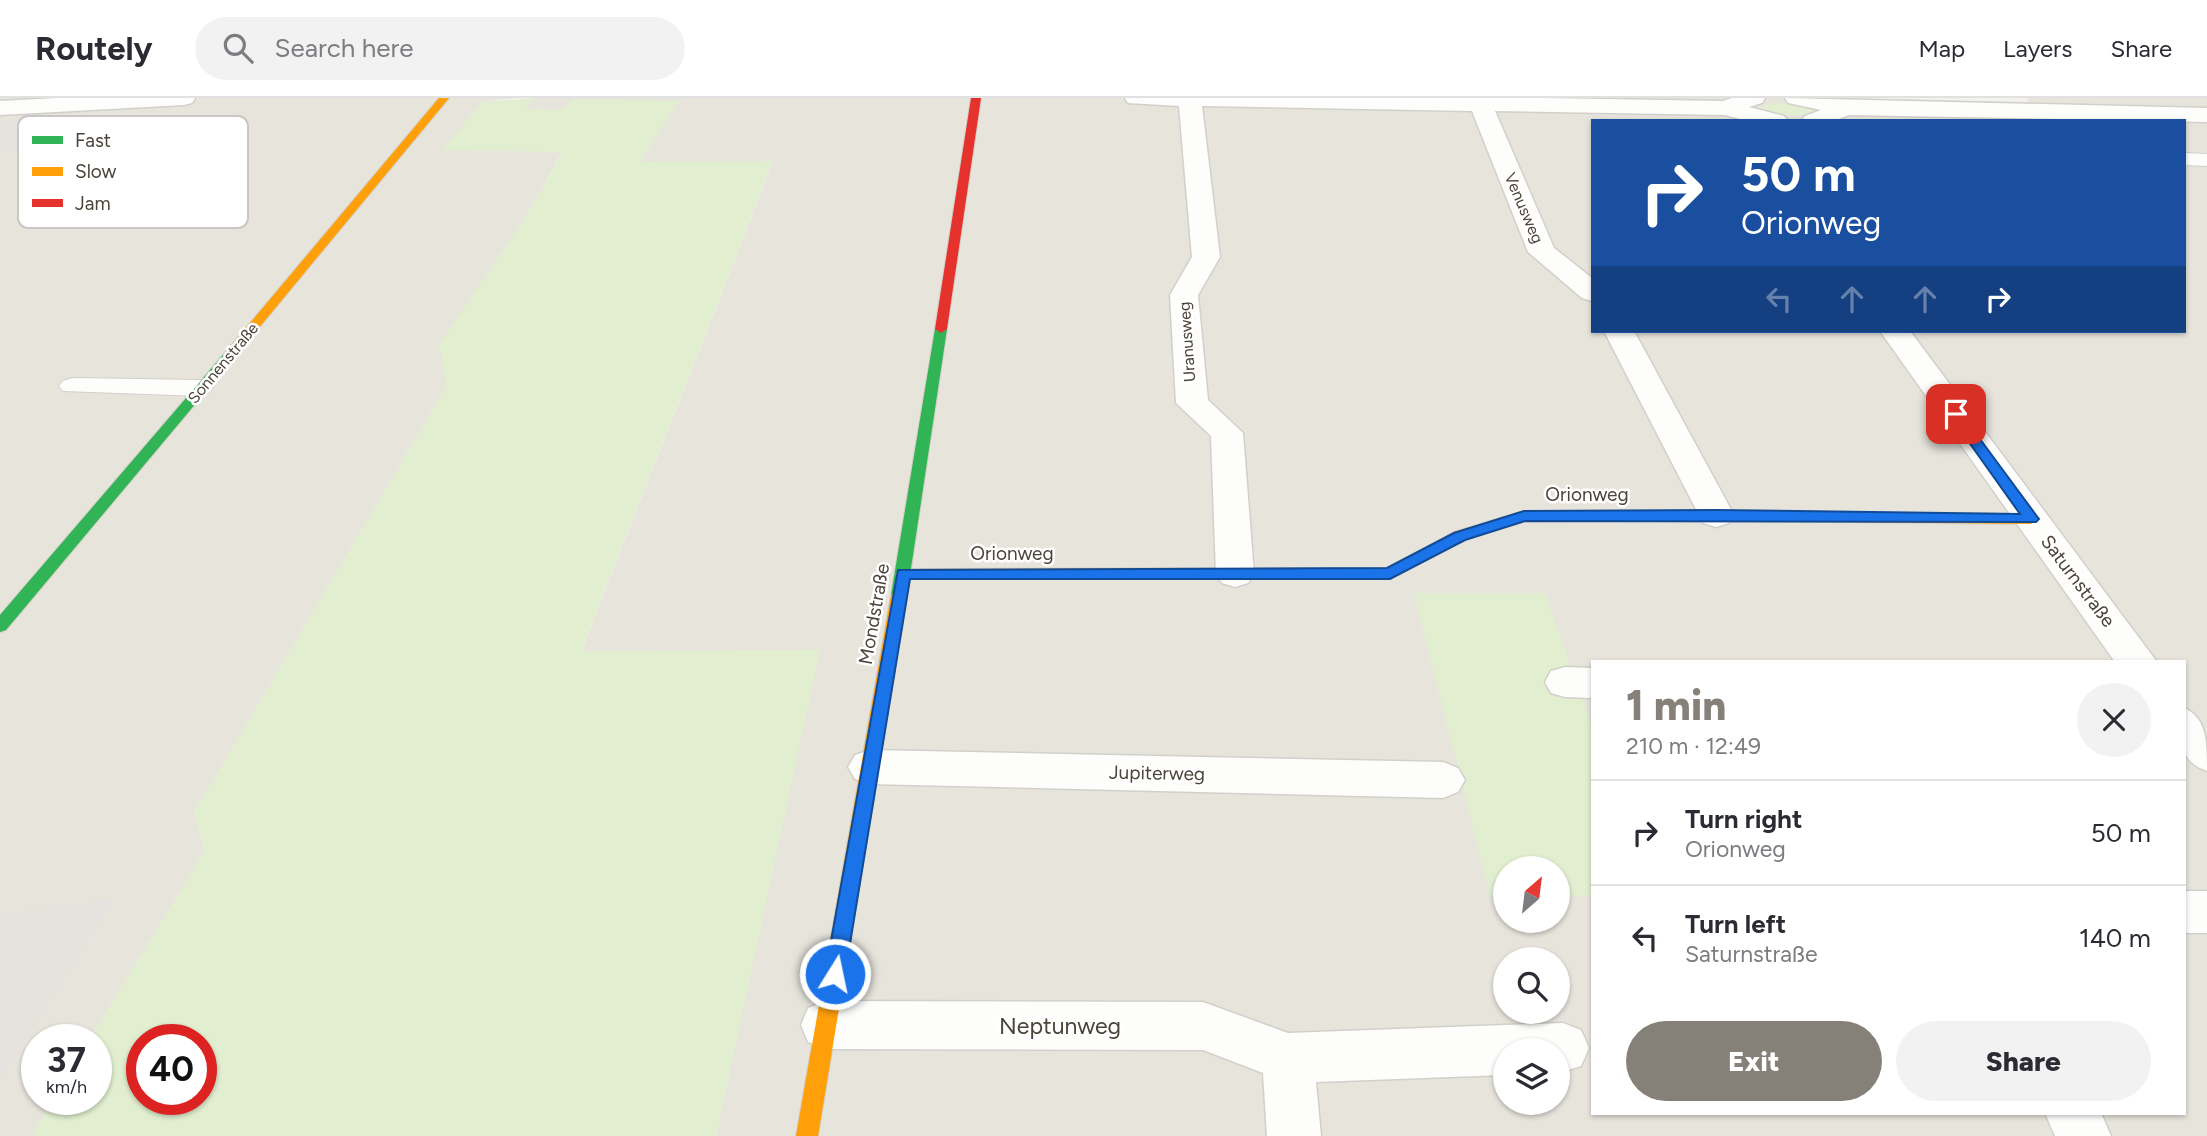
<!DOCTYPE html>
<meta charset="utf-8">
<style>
:root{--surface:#fff;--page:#f2f2f3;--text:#2b2b33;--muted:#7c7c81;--line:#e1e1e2;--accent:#868178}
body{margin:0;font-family:Figtree,sans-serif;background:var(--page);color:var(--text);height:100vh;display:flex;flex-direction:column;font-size:26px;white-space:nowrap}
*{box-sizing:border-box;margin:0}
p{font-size:23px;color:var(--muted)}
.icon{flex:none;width:38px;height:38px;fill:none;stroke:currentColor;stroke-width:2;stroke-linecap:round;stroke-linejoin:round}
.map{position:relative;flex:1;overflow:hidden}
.drawer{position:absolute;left:1591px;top:562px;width:595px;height:455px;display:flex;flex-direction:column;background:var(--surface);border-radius:0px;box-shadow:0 2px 5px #0004}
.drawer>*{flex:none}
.guide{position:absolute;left:1591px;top:21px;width:595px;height:214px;border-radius:0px;box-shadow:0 2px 5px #0004;background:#1a4fa0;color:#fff;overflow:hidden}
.needle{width:46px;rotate:28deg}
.buttons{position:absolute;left:1493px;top:758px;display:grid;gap:14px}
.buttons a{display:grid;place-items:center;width:77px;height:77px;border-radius:50%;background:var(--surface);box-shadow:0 2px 5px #0004;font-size:35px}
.speed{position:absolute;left:21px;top:926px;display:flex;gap:14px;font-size:35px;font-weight:700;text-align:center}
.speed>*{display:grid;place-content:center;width:91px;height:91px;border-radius:50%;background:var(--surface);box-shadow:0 2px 5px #0004;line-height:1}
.speed small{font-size:18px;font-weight:400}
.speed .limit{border:10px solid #d22;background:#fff;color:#111}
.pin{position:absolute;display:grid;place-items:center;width:60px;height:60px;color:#fff;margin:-30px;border-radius:14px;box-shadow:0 4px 10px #0006}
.me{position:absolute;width:77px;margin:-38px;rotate:10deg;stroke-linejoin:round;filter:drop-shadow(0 0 5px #0008)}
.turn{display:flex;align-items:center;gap:24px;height:147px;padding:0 35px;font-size:32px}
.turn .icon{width:91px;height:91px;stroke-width:2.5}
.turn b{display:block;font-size:49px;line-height:60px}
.lanes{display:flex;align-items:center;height:66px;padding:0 35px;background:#0003;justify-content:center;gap:35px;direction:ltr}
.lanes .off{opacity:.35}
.round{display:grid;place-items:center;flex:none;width:74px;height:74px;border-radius:37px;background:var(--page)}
.overview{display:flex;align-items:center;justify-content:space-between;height:119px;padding:0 35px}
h1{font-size:42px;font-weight:800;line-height:52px;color:var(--accent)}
.primary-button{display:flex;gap:14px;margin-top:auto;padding:14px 35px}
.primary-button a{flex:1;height:80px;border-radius:42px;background:var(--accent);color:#fff;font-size:28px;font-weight:800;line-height:80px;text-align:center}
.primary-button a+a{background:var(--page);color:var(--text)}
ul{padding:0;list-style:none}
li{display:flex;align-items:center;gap:21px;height:105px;padding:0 35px;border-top:2px solid var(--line)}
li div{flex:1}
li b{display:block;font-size:26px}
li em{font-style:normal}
header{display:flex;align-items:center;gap:42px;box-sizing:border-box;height:98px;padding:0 35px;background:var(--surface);border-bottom:2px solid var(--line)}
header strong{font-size:33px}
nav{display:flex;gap:38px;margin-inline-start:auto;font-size:24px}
.search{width:490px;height:63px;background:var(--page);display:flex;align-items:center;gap:18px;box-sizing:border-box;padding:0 24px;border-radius:38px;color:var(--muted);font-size:26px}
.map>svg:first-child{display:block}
</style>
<header>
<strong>Routely</strong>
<div class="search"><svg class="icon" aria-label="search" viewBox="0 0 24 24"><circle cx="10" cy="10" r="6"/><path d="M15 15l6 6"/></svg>Search here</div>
<nav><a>Map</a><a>Layers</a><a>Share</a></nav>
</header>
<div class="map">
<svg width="2207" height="1038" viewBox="0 0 2207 1038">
<rect width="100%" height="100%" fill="#f4f2ee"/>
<path fill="#e7e4dc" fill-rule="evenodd" d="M0,0H517L483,4L443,52L563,53L527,117L447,288L194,715L205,753L90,941L37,942V1001H54L32,1038H0Z
M534,0H1836L2029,4L2026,0H2207V1038H716L819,552L581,554L773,64H640L677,4L563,12L524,11ZM1592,23H2184V233H1592ZM1592,564H2184V1015H1592ZM1505,770H1558V822H1505ZM1505,861H1558V914H1505ZM1505,952H1558V1004H1505Z"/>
<path fill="#e1eecf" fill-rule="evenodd" d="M534,0L524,11L563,12L573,1L678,3L640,64L773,63L581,553L820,552L716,1038H32L54,1001H96V942L90,941L205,753L194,715L447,288L439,247L527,117L563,54L442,52L483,4ZM142,942H201V1001H142Z
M1770,5L1794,6L1815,13C1796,22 1777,17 1758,10Z
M1414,495H1545L1592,628V798H1558V770H1505V798H1490Z"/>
<path fill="#e6e3df" d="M60,19L19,53H0V23Z
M114,801L0,982V816Z"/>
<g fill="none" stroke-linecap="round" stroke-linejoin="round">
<defs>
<path id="lane" d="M2184,55L2207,56V68L2184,67Z
M72,280L200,282L209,285L213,290L209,295L200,298L63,293L59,288L63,283Z"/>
<path id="street" d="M57,0H195L192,5L184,7L0,17V3Z
M1125,0H1541L1723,3L1732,0H1765L1762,5L1749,9L1784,18L1788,23H1747L1725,17L1495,13L1554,150L1592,180V203L1582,200L1528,154L1472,13L1202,8L1220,159L1198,197L1208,302L1243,335L1254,476L1248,485L1235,489L1222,485L1216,476L1211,338L1176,305L1170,197L1192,159L1179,8L1128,5Z
M1785,0L2207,10V24L1849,17L1834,23H1801L1805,18L1821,12L1788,5Z
M1604,233H1634L1734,417L1729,425L1716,429L1703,425Z
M1880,233H1910L2157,564H2115Z
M1565,569L1592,570V600L1565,599L1551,595L1545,584L1551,573Z
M2184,610C2207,620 2207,644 2207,673C2175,662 2184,639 2184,610Z
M870,652L1443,664L1458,670L1465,682L1458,694L1443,700L870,686L855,681L848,669L855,657Z
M2184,793H2207V835H2184Z
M826,903L1203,904L1288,935L1563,925L1581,932L1589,950L1581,968L1558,975V952H1505V977L1316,984L1321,1038H1267L1263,975L1203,952L826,951L808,944L801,927L808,910Z
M2045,1015H2101L2111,1038H2055Z"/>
<path id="fast" d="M941,227L947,231L907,497L899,502L891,497L935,231Z
M239,242L243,243V249L6,532L0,534V517L235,243Z"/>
<path id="slow" d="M439,0H449L243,249H235V243Z
M1571,413L2031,416L2038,421L2031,426L1566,421L1564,418Z
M1246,470L1254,475L1246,480L903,481L895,476L903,471Z
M899,492L907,497L818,1038H796L891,497Z"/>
<path id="jam" d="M971,0H981L947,231L941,235L935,231Z
M1524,413H1571L1578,418L1571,423H1525L1464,442L1390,480H1246L1238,475L1246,470H1388L1454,434Z"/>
</defs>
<use href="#lane" stroke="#d2d0cb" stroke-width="2"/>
<use href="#street" stroke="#d2d0cb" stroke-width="3"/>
<use href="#fast" stroke="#d3cfc5" stroke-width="2"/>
<use href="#slow" stroke="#d3cfc5" stroke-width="2"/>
<use href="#jam" stroke="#d3cfc5" stroke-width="2"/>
<use href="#lane" fill="#fdfdfc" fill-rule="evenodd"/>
<use href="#street" fill="#fdfdfc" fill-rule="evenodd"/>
<use href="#fast" fill="#30b455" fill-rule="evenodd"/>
<use href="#slow" fill="#ff9f0a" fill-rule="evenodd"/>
<use href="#jam" fill="#e5322d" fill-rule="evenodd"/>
</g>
<path fill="#1a73e8" stroke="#114b97" stroke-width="2" d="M1956,312L1960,314L2036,417L2039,421L2036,424L1525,423L1465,442L1390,481H910L845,876L842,882L835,885L828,882L825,876L898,472L1387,470L1454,435L1524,413L1716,412L2020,416L1949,316Z"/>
<g text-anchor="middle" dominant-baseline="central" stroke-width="5" stroke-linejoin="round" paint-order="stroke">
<g font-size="16" fill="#4b4439" stroke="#fff">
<text transform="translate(1524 110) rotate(67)">Venusweg</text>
<text transform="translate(1187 244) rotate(-94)">Uranusweg</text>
<text transform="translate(223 265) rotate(-50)">Sonnenstraße</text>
</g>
<g font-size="19" fill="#4b4439" stroke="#fff">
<text x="1587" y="396">Orionweg</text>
<text x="1012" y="455">Orionweg</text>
<text transform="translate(2078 483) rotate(53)">Saturnstraße</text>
<text transform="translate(874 516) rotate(-80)">Mondstraße</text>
<text transform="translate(1157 675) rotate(1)">Jupiterweg</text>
</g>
<g font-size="23" fill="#4b4439" stroke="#fff">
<text x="1060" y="928">Neptunweg</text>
</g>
</g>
<rect x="18" y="18" width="230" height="112" rx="10" fill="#fff" stroke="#c9c7c4" stroke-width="2"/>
<rect x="32" y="38" width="31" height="8" fill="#30b455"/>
<rect x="32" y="69" width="31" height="9" fill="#ff9f0a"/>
<rect x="32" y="101" width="31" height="8" fill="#e5322d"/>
<g font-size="19" fill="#4b4439">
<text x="75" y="49">Fast</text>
<text x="75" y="80">Slow</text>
<text x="75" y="112">Jam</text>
</g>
</svg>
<div class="buttons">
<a><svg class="needle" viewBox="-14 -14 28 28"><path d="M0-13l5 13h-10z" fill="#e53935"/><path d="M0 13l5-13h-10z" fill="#7c7c81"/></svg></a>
<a><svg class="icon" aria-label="search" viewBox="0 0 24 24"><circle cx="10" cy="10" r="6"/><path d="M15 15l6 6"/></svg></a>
<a><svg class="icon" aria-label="layers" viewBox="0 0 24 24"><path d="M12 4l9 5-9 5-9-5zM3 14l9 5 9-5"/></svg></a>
</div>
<div class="speed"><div>37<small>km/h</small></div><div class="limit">40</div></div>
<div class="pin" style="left:1956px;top:316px;background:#d93025"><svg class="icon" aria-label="arrive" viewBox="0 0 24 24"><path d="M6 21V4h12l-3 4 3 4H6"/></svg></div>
<svg class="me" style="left:835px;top:876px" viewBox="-20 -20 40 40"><circle r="17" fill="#1a73e8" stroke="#fff" stroke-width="3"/><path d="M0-11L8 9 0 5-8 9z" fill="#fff"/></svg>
<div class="guide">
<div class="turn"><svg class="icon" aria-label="right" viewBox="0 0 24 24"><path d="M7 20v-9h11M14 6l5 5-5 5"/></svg><div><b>50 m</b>Orionweg</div></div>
<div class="lanes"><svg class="icon off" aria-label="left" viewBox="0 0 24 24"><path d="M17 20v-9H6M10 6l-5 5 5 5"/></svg><svg class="icon off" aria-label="ahead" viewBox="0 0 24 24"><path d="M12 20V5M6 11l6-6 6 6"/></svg><svg class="icon off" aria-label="ahead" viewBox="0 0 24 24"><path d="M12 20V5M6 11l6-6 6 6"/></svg><svg class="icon" aria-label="right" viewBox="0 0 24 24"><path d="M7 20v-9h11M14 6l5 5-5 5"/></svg></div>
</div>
<section class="drawer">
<div class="overview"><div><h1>1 min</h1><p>210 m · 12:49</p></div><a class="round"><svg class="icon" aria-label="close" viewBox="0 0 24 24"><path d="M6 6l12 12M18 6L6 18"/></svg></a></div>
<ul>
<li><svg class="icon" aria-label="right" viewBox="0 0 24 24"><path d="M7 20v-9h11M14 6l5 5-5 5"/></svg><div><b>Turn right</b><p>Orionweg</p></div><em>50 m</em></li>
<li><svg class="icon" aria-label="left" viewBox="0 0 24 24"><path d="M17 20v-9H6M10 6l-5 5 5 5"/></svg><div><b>Turn left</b><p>Saturnstraße</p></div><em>140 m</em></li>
</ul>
<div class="primary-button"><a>Exit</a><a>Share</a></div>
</section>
</div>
